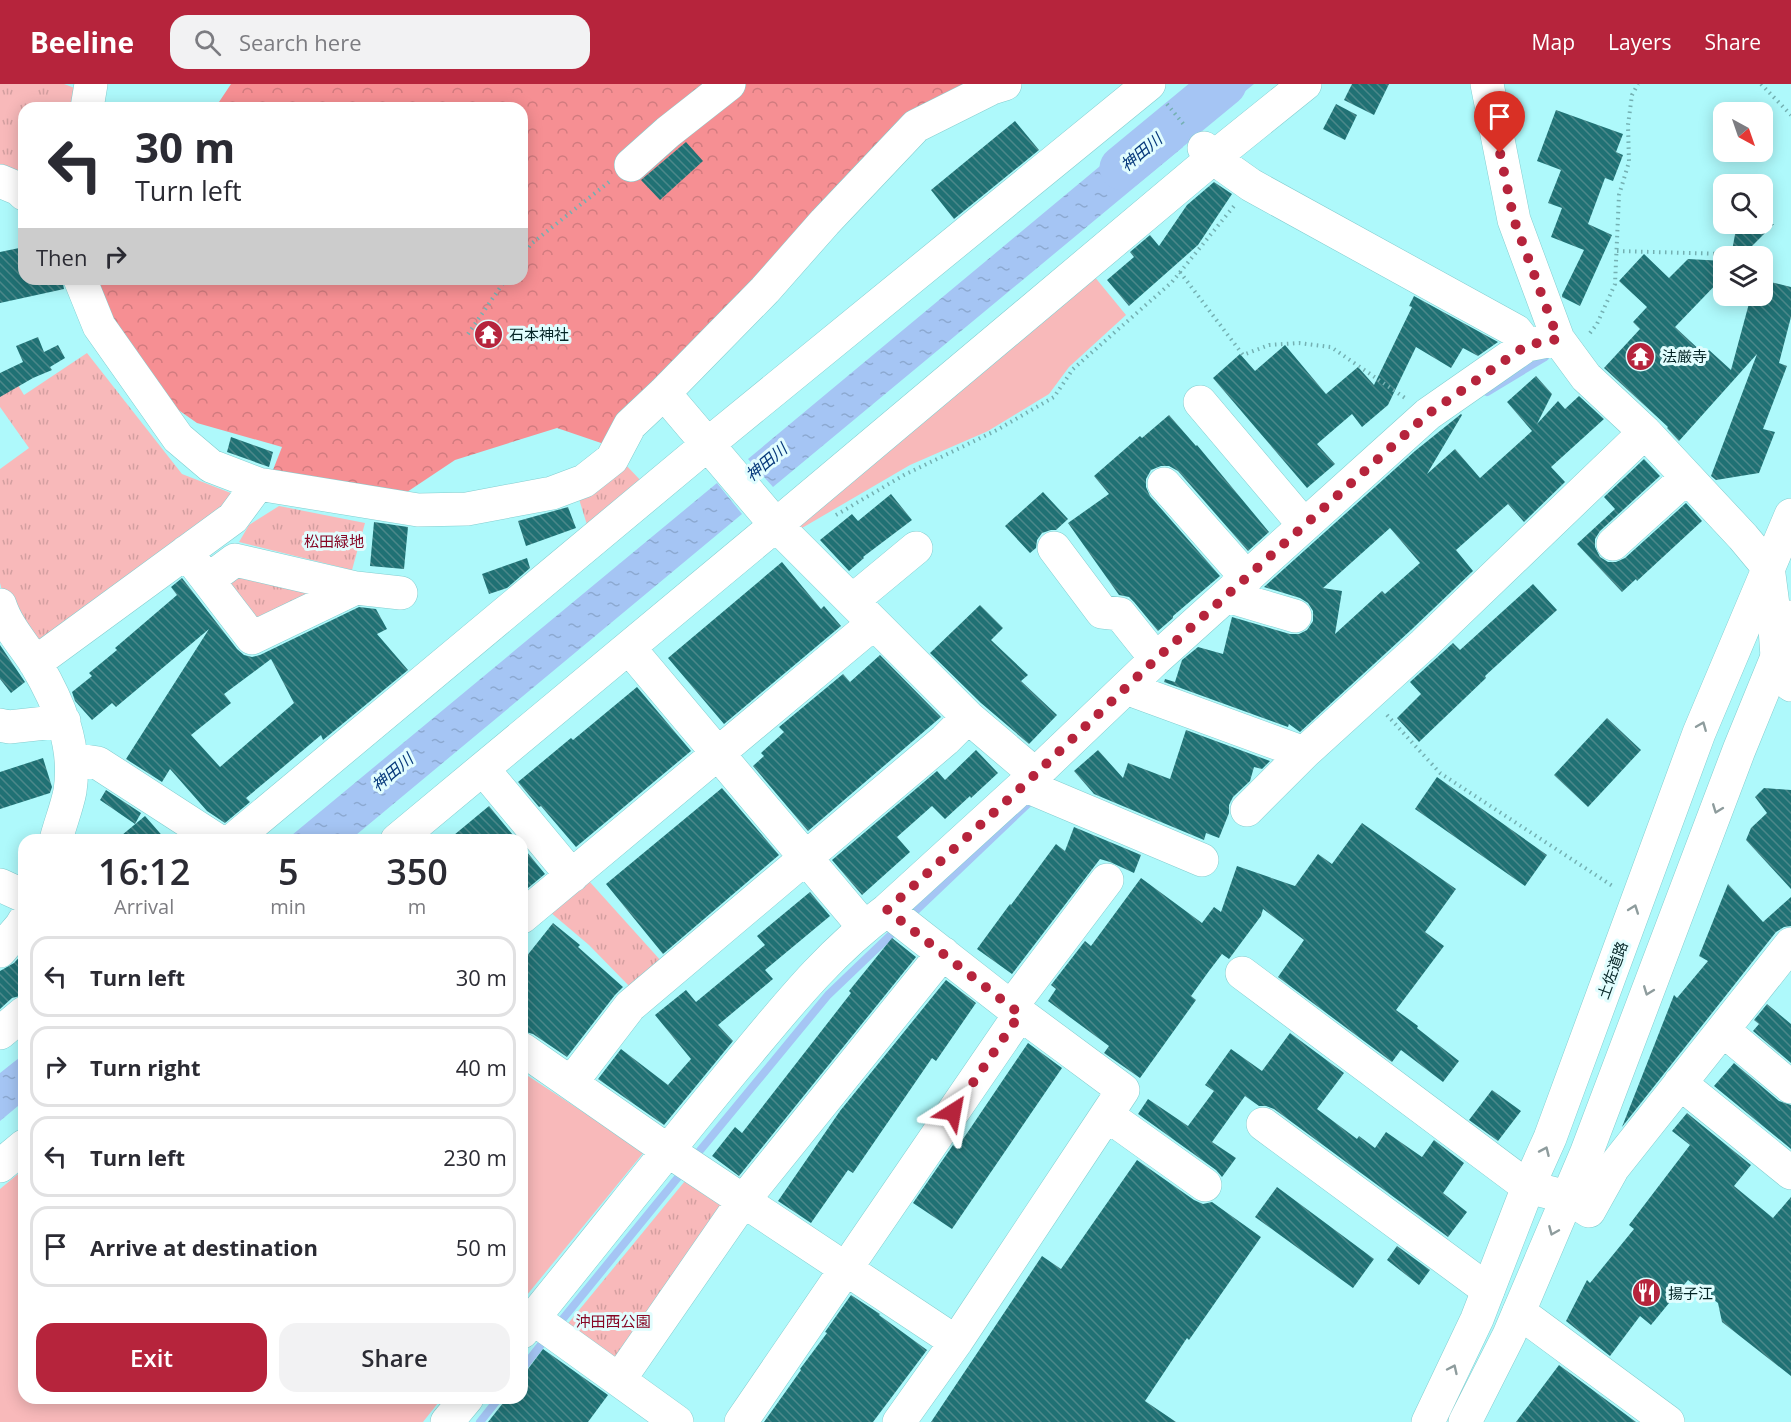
<!DOCTYPE html>
<meta charset="utf-8">
<style>
:root{--surface:#fff;--page:#f2f2f3;--text:#2b2b33;--muted:#7c7c81;--line:#e1e1e2;--accent:#b6243c}
body{margin:0;font-family:"Open Sans","Noto Sans JP",sans-serif;background:var(--page);color:var(--text);height:100vh;display:flex;flex-direction:column;font-size:22px;white-space:nowrap}
*{box-sizing:border-box;margin:0}
p{font-size:20px;color:var(--muted)}
.icon{flex:none;width:33px;height:33px;fill:none;stroke:currentColor;stroke-width:2;stroke-linecap:round;stroke-linejoin:round}
.map{position:relative;flex:1;overflow:hidden}
.sheet{position:absolute;left:18px;top:750px;width:510px;height:570px;display:flex;flex-direction:column;background:var(--surface);border-radius:18px;box-shadow:0 3px 15px #0003}
.sheet>*{flex:none}
.banner{position:absolute;left:18px;top:18px;width:510px;height:183px;border-radius:18px;box-shadow:0 3px 15px #0003;background:#fff;color:var(--text);overflow:hidden}
.needle{width:39px;rotate:140deg}
.fabs{position:absolute;left:1713px;top:18px;display:grid;gap:12px}
.fabs a{display:grid;place-items:center;width:60px;height:60px;border-radius:12px;background:var(--surface);box-shadow:0 3px 15px #0003;font-size:30px}
.pin{position:absolute;display:grid;place-items:center;width:51px;height:51px;color:#fff;margin:-62px -26px;border-radius:50% 50% 50% 0;rotate:-45deg;box-shadow:0 0 6px #0007}
.pin .icon{rotate:45deg}
.me{position:absolute;width:66px;margin:-33px;rotate:34deg;stroke-linejoin:round;filter:drop-shadow(0 0 4px #0008)}
.turn{display:flex;align-items:center;gap:21px;height:126px;padding:0 18px;font-size:27px}
.turn .icon{width:78px;height:78px;stroke-width:2.5}
.turn b{display:block;font-size:42px;line-height:51px}
.then{display:flex;align-items:center;height:57px;padding:0 18px;background:#0003;gap:12px;font-size:22px}
.eta{display:flex;justify-content:space-evenly;align-items:center;height:102px;text-align:center}
.eta b{font-size:36px;font-weight:600;line-height:42px}
.cta{display:flex;gap:12px;margin-top:auto;padding:12px 18px}
.cta a{flex:1;height:69px;border-radius:18px;background:var(--accent);color:#fff;font-size:24px;font-weight:600;line-height:69px;text-align:center}
.cta a+a{background:var(--page);color:var(--text)}
ul{padding:0;list-style:none}
li{display:flex;align-items:center;gap:18px;height:81px;margin:0 12px 9px;padding:0 6px;border:3px solid var(--line);border-radius:18px}
li div{flex:1}
li b{display:block;font-size:22px}
li em{font-style:normal}
header{display:flex;align-items:center;gap:36px;box-sizing:border-box;height:84px;padding:0 30px;background:var(--accent);color:#fff}
header strong{font-size:28px}
nav{display:flex;gap:33px;margin-inline-start:auto;font-size:21px}
.search{width:420px;height:54px;background:var(--page);display:flex;align-items:center;gap:15px;box-sizing:border-box;padding:0 21px;border-radius:18px;color:var(--muted);font-size:22px}
.map>svg:first-child{display:block}
</style>
<header>
<strong>Beeline</strong>
<div class="search"><svg class="icon" aria-label="search" viewBox="0 0 24 24"><circle cx="10" cy="10" r="6"/><path d="M15 15l6 6"/></svg>Search here</div>
<nav><a>Map</a><a>Layers</a><a>Share</a></nav>
</header>
<div class="map">
<svg width="1791" height="1338" viewBox="0 0 1791 1338">
<defs>
<pattern id="forest-crowns" width="20" height="18" patternUnits="userSpaceOnUse" patternTransform="scale(1.5)"><rect width="20" height="18" fill="#f68f93"/><path d="M2 6a3 3 0 1 1 6 0M12 15a3 3 0 1 1 6 0" fill="none" stroke="#d17b7f"/></pattern>
<pattern id="park-tufts" width="24" height="20" patternUnits="userSpaceOnUse" patternTransform="scale(1.5)"><rect width="24" height="20" fill="#f8b9ba"/><path d="M3 7l-1-3M5 7V3M7 7l1-3M15 17l-1-3M17 17v-4M19 17l1-3" fill="none" stroke="#d39fa0"/></pattern>
<pattern id="water-ripples" width="26" height="14" patternUnits="userSpaceOnUse" patternTransform="scale(1.5)"><rect width="26" height="14" fill="#a5c5f4"/><path d="M2 4q2-2 4 0t4 0M15 11q2-2 4 0t4 0" fill="none" stroke="#8ca9d1"/></pattern>
<pattern id="building-back-hatch" width="6" height="6" patternUnits="userSpaceOnUse" patternTransform="scale(1.5)"><rect width="6" height="6" fill="#207174"/><path d="M-1 5l2 2M0 0l6 6M5-1l2 2" fill="none" stroke="#4c888a"/></pattern>
</defs>
<rect width="100%" height="100%" fill="#aef9fb"/>
<path fill="#f8b9ba" d="M1089,186L1126,231L1069,283L1049,310L988,347L910,381L802,444L795,435Z
M522,988L644,1068L522,1217Z
M24,1085V1314H442L423,1338H0V1105Z"/>
<path fill="url(#forest-crowns)" d="M231,0H980L604,360L557,344L455,376L407,408L271,391L282,363L197,339L167,318L117,251L98,195H522V24H215Z"/>
<path fill="url(#park-tufts)" d="M0,0H64L80,6L74,24H24V96L0,82Z
M87,269L182,390L236,411L36,568L3,511L0,499V385L29,364L0,323V300L12,291L24,311Z
M624,379L644,400L588,444L579,415Z
M279,422L365,439L352,486L239,458L249,441Z
M237,483L328,509L252,545L215,498Z
M589,797L662,878L631,904L589,861L550,828Z
M685,1097L731,1125L619,1284L566,1242Z"/>
<path fill="url(#water-ripples)" d="M1192,0H1254L1197,46L1173,16Z
M1159,33L1183,63L773,403L748,375Z
M717,399L742,430L350,756H286Z
M24,970V1017L0,1037V989Z"/>
<g fill="none" stroke-linecap="round" stroke-linejoin="round">
<path stroke="#a5c5f4" stroke-width="8" d="M1487,308L1545,273
M909,833L1035,713
M693,1075L828,911L898,844
M557,1242L684,1086
M522,1285L547,1253
M480,1338L499,1314"/>
<path stroke="#a5c5f4" stroke-width="45" d="M1122,84L1224,0"/>
</g>
<path fill="url(#building-back-hatch)" fill-rule="evenodd" d="M1352,0H1389L1374,31L1344,16Z
M1336,20L1357,31L1345,56L1323,45Z
M1556,26L1623,50L1616,68L1623,71L1613,97L1605,94L1588,140L1612,151L1580,222L1562,213V211L1584,166L1551,153L1562,124L1548,119L1561,86L1537,77Z
M1015,37L1039,66L954,135L931,106Z
M686,58L703,77L660,116L641,96Z
M1214,98L1232,110L1198,161L1129,222L1107,196L1134,173L1130,168L1150,151L1159,162L1187,121Z
M1737,140H1774L1742,172H1731Z
M24,163V195H62L64,205L0,219V168Z
M1644,170L1669,194L1688,175L1724,177V192L1675,243L1705,271L1709,266L1731,286L1751,212H1762V196L1791,203V233L1779,279L1787,282L1763,345L1775,348L1759,389L1716,396L1711,392L1757,270L1679,357L1667,344L1668,343L1604,284L1640,245L1633,238L1647,223L1619,197Z
M1414,212L1498,258L1478,272L1463,264L1451,284L1416,263L1388,321L1362,343L1352,330L1317,360L1335,380L1307,404L1213,294L1240,270L1255,287L1285,261L1326,310L1358,283L1374,301L1412,223L1409,222Z
M38,253L44,268L58,261L65,274L50,283L52,286L33,294L0,313V289L23,278L16,262Z
M1536,292L1552,310L1537,340L1558,317L1565,325L1579,312L1604,335L1551,383L1565,398L1524,438L1508,420L1456,466L1473,487L1411,546L1300,648L1289,640L1288,643L1164,598L1165,595L1175,598L1182,576L1198,563L1223,570L1232,533L1290,550H1299L1307,546L1313,537V527L1308,519L1300,514L1264,503L1415,367L1461,330L1462,331L1427,390L1455,365L1480,394L1532,347L1507,318ZM1390,444L1420,479L1385,510L1382,507L1335,550L1342,507L1323,504Z
M1169,331L1196,362L1197,361L1269,448L1248,467L1178,387L1169,382H1161L1151,386L1146,395V403L1150,412L1220,492L1173,532V534L1158,547L1134,518L1129,513L1119,511L1068,439L1109,410L1094,392L1140,352L1142,354Z
M231,353L273,368L269,383L227,368Z
M1644,375L1660,392L1600,447L1595,455V463L1600,473L1608,478H1616L1625,474L1686,419L1702,437L1637,497L1636,495L1622,508L1577,460L1615,425L1604,413Z
M1043,408L1068,435L1056,446H1051L1042,449L1037,456L1036,464L1030,469L1005,442Z
M891,410L912,436L863,473L864,474L849,487L820,456L852,430L858,437Z
M568,423L576,444L526,462L518,437Z
M374,438L408,443L404,485L370,482Z
M527,474L530,484L507,504L489,510L482,490Z
M782,478L821,525L824,522L841,542L724,640L668,574Z
M182,494L237,565L244,571L252,573L260,571L359,523L376,525L387,545L377,550L408,586L323,656L321,651L276,689L246,714L250,718L225,739L207,727L170,685L162,698L126,675L209,545L116,623L112,619L92,636L75,617L72,608L92,592L89,589L117,566L115,564L177,511L171,503ZM271,575L294,619L220,683L191,651L231,619L224,610Z
M1533,500L1557,526L1485,592L1486,594L1419,658L1397,634L1421,610L1410,598L1453,559L1460,566Z
M980,521L1003,544L991,556L1028,591L1021,597L1057,631L1029,660L981,619L930,569Z
M0,561L25,598L11,609L0,595Z
M880,571L941,633L808,747L753,682L764,672L761,669L784,648L779,643L843,590L850,598Z
M637,603L691,667L576,763L541,722L539,723L518,698L571,654L573,656Z
M1607,634L1641,666L1588,723L1554,691Z
M1186,646L1270,677L1262,685L1254,683L1250,697L1233,713L1229,721V729L1219,754L1206,749L1204,756L1094,710L1074,687L1098,666L1123,694L1128,679L1170,695Z
M976,666L998,689L971,714L970,712L945,735L932,722L897,753L910,768L862,811L832,776L937,687L945,696Z
M43,674L52,703L50,709L0,725V688Z
M1437,693L1547,771L1525,802L1415,725Z
M722,704L779,771L663,870L606,800Z
M1764,704L1791,706V805L1746,756L1751,744L1767,729L1755,713Z
M106,706L141,729L135,740L100,716Z
M489,722L517,756H448Z
M145,732L166,756H116Z
M1362,739L1456,805L1425,848L1444,862L1396,926L1418,942L1417,944L1459,977L1443,998L1401,966L1392,978L1278,893L1304,856L1263,825L1261,832L1229,875L1222,870L1209,887L1191,912L1196,916L1140,994L1104,969L1109,962L1048,917L1056,905L1051,901L1085,857L1091,862L1141,794L1202,839L1214,823L1221,828L1237,782L1295,802L1318,770L1332,780Z
M1074,743L1141,771L1134,789L1110,778L1100,775L1012,890L977,865L1010,820L1011,821L1056,760L1065,767Z
M522,762L545,790L522,809Z
M1728,800L1763,838L1791,813V842L1784,843L1776,848L1622,1043L1674,911L1677,914L1708,877L1699,872Z
M810,808L830,832L765,886L773,895L718,941L733,957L664,1041L598,995L621,965L668,1001L691,975L655,931L686,906L696,918L765,861L757,852Z
M553,839L580,861L578,863L623,903L615,911L567,973L533,950L522,947V878Z
M892,854L916,873L739,1092L712,1072L735,1043L742,1049L851,909L849,907Z
M24,868V911L12,914L0,925V887L14,879Z
M946,896L976,919L936,977L932,974L853,1089L848,1086L811,1139L778,1117L840,1027Z
M1767,920L1791,940V979L1753,947L1759,940L1754,936Z
M1290,949L1344,989L1317,1025L1357,1055L1359,1052L1375,1064L1386,1048L1422,1073L1434,1056L1464,1079L1443,1109L1467,1128L1448,1153L1274,1025L1266,1022H1259L1245,1012L1212,1058L1236,1074L1222,1093L1216,1086L1138,1030L1148,1015L1188,1042L1214,1007L1205,1001L1231,965L1262,987Z
M1028,959L1062,984L952,1145L913,1119L953,1061L957,1064Z
M1734,979L1779,1017L1791,1021V1065L1714,1002Z
M1492,1006L1521,1027L1498,1057L1469,1036Z
M1687,1029L1751,1081L1734,1102L1773,1134L1791,1113V1292L1722,1238L1718,1219L1688,1196L1651,1241L1640,1232L1610,1272L1566,1237L1587,1196L1590,1199L1634,1145L1629,1141L1690,1061L1672,1047Z
M1137,1076L1194,1116L1203,1120L1212,1118L1261,1153L1189,1256L1187,1254L1145,1317L1176,1338H931L1042,1172L1061,1185Z
M1277,1103L1374,1175L1353,1204L1255,1133Z
M1397,1162L1430,1186L1419,1201L1387,1176Z
M851,1211L880,1230L879,1231L927,1266L873,1338H764L801,1286L800,1285L827,1249L825,1248Z
M543,1265L608,1311L588,1338H488L507,1314H522V1293Z
M1559,1281L1636,1338H1516Z"/>
<g fill="none" stroke-linecap="round" stroke-linejoin="round">
<defs>
<path id="minor" d="M1487,0L1514,136L1558,255L1586,293L1645,348L1743,453L1768,483L1774,529L1777,573L1791,601
M87,24L91,0
M1204,64L1213,74L1251,101L1516,247L1527,261
M631,81L668,48L729,0
M0,97L19,105L24,110
M80,195L99,242L178,354L211,382L258,400L418,426L467,425L552,409L584,397L612,375L630,341L664,309L765,206L825,138L916,42L992,4L1005,0
M664,309L776,441L968,633L1035,690
M1200,318L1304,441
M1164,400L1247,494
M1613,460L1687,393
M1054,464L1102,528L1120,530L1156,575
M186,468L252,554L356,504L401,509
M208,496L235,476L356,504
M1227,512L1295,532
M852,517L916,464
M0,521C7,543 24,561 36,580C59,619 77,661 70,707C67,723 60,740 56,756
M629,564L864,843
M35,579L233,434L258,400
M1126,604L1304,669L1424,560L1645,348
M0,641L9,643L64,637
M72,675L98,679L217,756
M483,685L572,792
M1024,701L1202,776
M1247,726L1304,669
M233,756L708,360L1149,0
M397,756L776,441L1213,74L1305,0
M0,801L24,812
M887,826L1011,923L1123,1006L956,1258L899,1338
M522,833L874,539
M0,867L21,842L24,837
M1242,889L1528,1103L1567,1113L1589,1127L1613,1084L1791,860
M1011,923L1107,796
M1723,946L1791,1003
M0,949L24,929
M522,965L667,1066L956,1258
M571,999L630,922L945,656L968,633
M1680,999L1791,1089
M1107,1031L1205,1101
M1263,1040L1488,1206
M0,1082L24,1062
M1519,1228L1668,1338
M533,1234L677,1338
M522,1248C594,1160 664,1070 736,983C783,927 828,869 887,826L1024,701L1156,575L1428,330L1527,261L1558,255
M619,1296L743,1117L943,869
M447,1338L467,1314
M741,1338L1020,930"/>
<path id="highway" d="M1428,1338L1477,1235L1528,1103L1550,1054L1699,649L1791,431
M1465,1338L1509,1251L1586,1070L1739,666L1777,573L1791,533"/>
</defs>
<use href="#minor" stroke="#83cdcf" stroke-width="34"/>
<use href="#highway" stroke="#83cdcf" stroke-width="34"/>
<path stroke="#74b0b2" stroke-width="4" stroke-dasharray="1.5 4.5" stroke-linecap="butt" d="M1761,0L1791,31
M1167,20L1185,42
M1617,167L1725,170
M522,173L531,160L609,98
M1180,188L1243,271L1269,261L1299,259L1331,263L1405,314
M1590,249L1597,240L1615,200L1619,111L1629,78L1628,41L1632,11L1638,0
M468,250L506,195
M836,431L904,391L997,346L1054,313L1073,285L1172,198L1234,122
M1387,631L1440,689L1614,803"/>
<use href="#minor" stroke="#fff" stroke-width="33"/>
<use href="#highway" stroke="#fff" stroke-width="33"/>
</g>
<defs><path id="oneway-chevron" d="M-2-3.5L2.5 0L-2 3.5" fill="none" stroke-width="1.6" stroke-linecap="round" stroke-linejoin="round" transform="scale(1.5)"/></defs>
<g stroke="#8e9c9d">
<use href="#oneway-chevron" transform="translate(1702 642) rotate(-68)"/>
<use href="#oneway-chevron" transform="translate(1717 725) rotate(111)"/>
<use href="#oneway-chevron" transform="translate(1634 825) rotate(-70)"/>
<use href="#oneway-chevron" transform="translate(1648 907) rotate(111)"/>
<use href="#oneway-chevron" transform="translate(1545 1067) rotate(-66)"/>
<use href="#oneway-chevron" transform="translate(1553 1147) rotate(113)"/>
<use href="#oneway-chevron" transform="translate(1453 1285) rotate(-65)"/>
</g>
<g fill="none" stroke-linecap="round" stroke-linejoin="round">
<path stroke="#b6243c" stroke-width="10" stroke-dasharray="0 18" d="M953,1028L1020,930L887,826L1024,701L1156,575L1428,330L1527,261L1558,255L1514,136L1500,69"/>
</g>
<defs>
<symbol id="temple-disc" viewBox="-11 -11 22 22"><circle r="9.5" fill="#b6243c" stroke="#e1fdfe"/><path d="M0-6L5-2H3V0L6.5 2.5H4V6H1.5V3h-3V6H-4V2.5H-6.5L-3 0V-2H-5Z" fill="#fff"/></symbol>
<symbol id="restaurant-disc" viewBox="-11 -11 22 22"><circle r="9.5" fill="#b6243c" stroke="#e1fdfe"/><path d="M-5-6h1v4h1v-4h1v4h1v-4h1v5L-1.5 .5V6h-2V.5L-5-1ZM5-6V6H3V1.5H1.5Q1.5-4 5-6Z" fill="#fff"/></symbol>
</defs>
<g fill-rule="evenodd">
<use href="#temple-disc" x="472" y="234" width="33" height="33"/>
<use href="#temple-disc" x="1624" y="256" width="33" height="33"/>
<use href="#restaurant-disc" x="1630" y="1192" width="33" height="33"/>
</g>
<g text-anchor="middle" dominant-baseline="central" stroke-width="6" stroke-linejoin="round" paint-order="stroke">
<g font-size="15" fill="#042425" stroke="#e1fdfe" text-anchor="start">
<text x="509" y="250">石本神社</text>
<text x="1662" y="272">法厳寺</text>
<text x="1668" y="1209">揚子江</text>
</g>
<g font-size="15" fill="#870725" stroke="#e1fdfe">
<text x="334" y="457">松田緑地</text>
<text x="613" y="1237">沖田西公園</text>
</g>
<g font-size="15" fill="#042425" stroke="#e1fdfe">
<text transform="translate(1612 886) rotate(-70)">土佐道路</text>
</g>
<g font-size="16" font-style="italic" fill="#06397b" stroke="#e1fdfe">
<text transform="translate(1141 68) rotate(-40)">神田川</text>
<text transform="translate(766 378) rotate(-40)">神田川</text>
<text transform="translate(392 688) rotate(-40)">神田川</text>
</g>
</g>
</svg>
<div class="fabs">
<a><svg class="needle" viewBox="-14 -14 28 28"><path d="M0-13l5 13h-10z" fill="#e53935"/><path d="M0 13l5-13h-10z" fill="#7c7c81"/></svg></a>
<a><svg class="icon" aria-label="search" viewBox="0 0 24 24"><circle cx="10" cy="10" r="6"/><path d="M15 15l6 6"/></svg></a>
<a><svg class="icon" aria-label="layers" viewBox="0 0 24 24"><path d="M12 4l9 5-9 5-9-5zM3 14l9 5 9-5"/></svg></a>
</div>
<div class="pin" style="left:1500px;top:69px;background:#d93025"><svg class="icon" aria-label="arrive" viewBox="0 0 24 24"><path d="M6 21V4h12l-3 4 3 4H6"/></svg></div>
<svg class="me" style="left:953px;top:1028px" viewBox="-20 -20 40 40"><path d="M0-17L14 15 0 8-14 15z" fill="#b6243c" stroke="#fff" stroke-width="4"/></svg>
<div class="banner">
<div class="turn"><svg class="icon" aria-label="left" viewBox="0 0 24 24"><path d="M17 20v-9H6M10 6l-5 5 5 5"/></svg><div><b>30 m</b>Turn left</div></div>
<div class="then">Then<svg class="icon" aria-label="right" viewBox="0 0 24 24"><path d="M7 20v-9h11M14 6l5 5-5 5"/></svg></div>
</div>
<section class="sheet">
<div class="eta">
<div><b>16:12</b><p>Arrival</p></div>
<div><b>5</b><p>min</p></div>
<div><b>350</b><p>m</p></div>
</div>
<ul>
<li><svg class="icon" aria-label="left" viewBox="0 0 24 24"><path d="M17 20v-9H6M10 6l-5 5 5 5"/></svg><div><b>Turn left</b></div><em>30 m</em></li>
<li><svg class="icon" aria-label="right" viewBox="0 0 24 24"><path d="M7 20v-9h11M14 6l5 5-5 5"/></svg><div><b>Turn right</b></div><em>40 m</em></li>
<li><svg class="icon" aria-label="left" viewBox="0 0 24 24"><path d="M17 20v-9H6M10 6l-5 5 5 5"/></svg><div><b>Turn left</b></div><em>230 m</em></li>
<li><svg class="icon" aria-label="arrive" viewBox="0 0 24 24"><path d="M6 21V4h12l-3 4 3 4H6"/></svg><div><b>Arrive at destination</b></div><em>50 m</em></li>
</ul>
<div class="cta"><a>Exit</a><a>Share</a></div>
</section>
</div>
